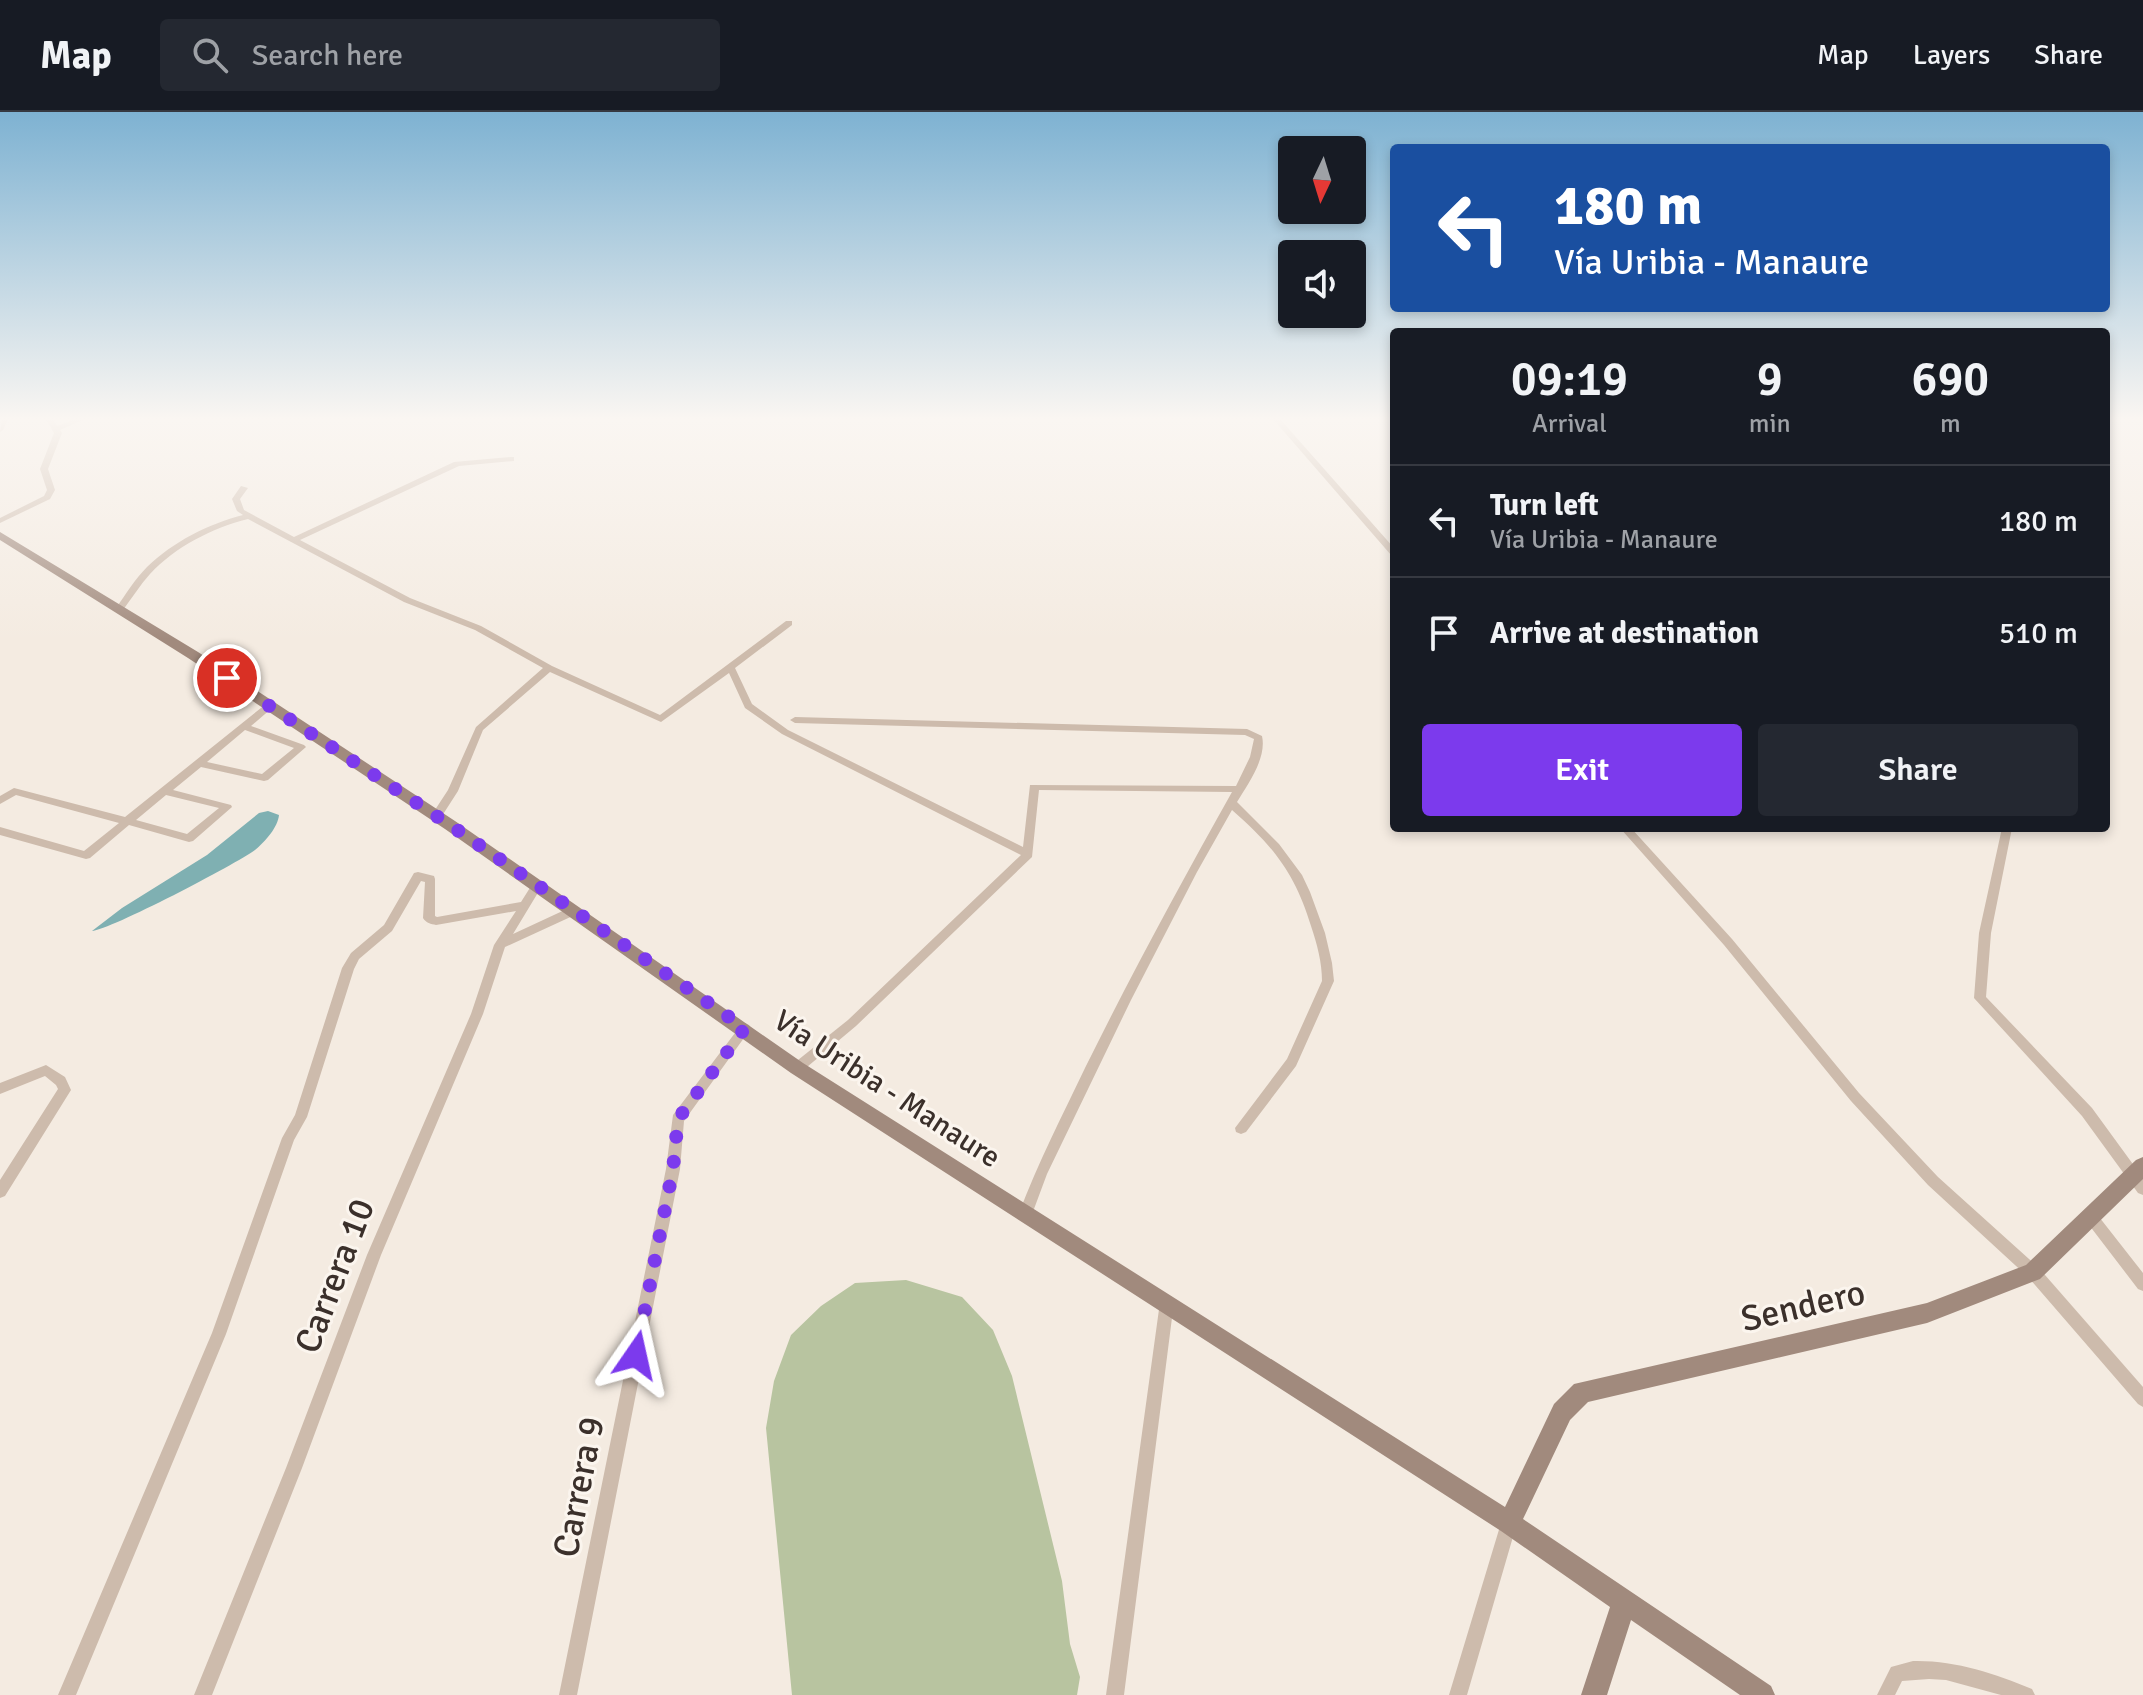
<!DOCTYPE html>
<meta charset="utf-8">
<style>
:root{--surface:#171b24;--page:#242831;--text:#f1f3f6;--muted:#9ea1a6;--line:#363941;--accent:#7c3aed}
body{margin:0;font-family:Signika,sans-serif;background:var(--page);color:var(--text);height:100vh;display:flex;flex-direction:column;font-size:30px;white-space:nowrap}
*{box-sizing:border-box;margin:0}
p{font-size:26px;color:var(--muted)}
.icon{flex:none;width:44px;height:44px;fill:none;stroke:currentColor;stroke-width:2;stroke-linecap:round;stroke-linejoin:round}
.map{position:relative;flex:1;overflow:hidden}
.sheet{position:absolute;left:1390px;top:216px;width:720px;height:504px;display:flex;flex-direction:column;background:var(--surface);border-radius:8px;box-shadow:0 4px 12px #0003}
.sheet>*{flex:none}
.hud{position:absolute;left:1390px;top:32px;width:720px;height:168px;border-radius:8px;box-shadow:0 4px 12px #0003;background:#1a4fa0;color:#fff;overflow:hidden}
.needle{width:52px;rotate:184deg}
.buttons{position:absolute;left:1278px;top:24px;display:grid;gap:16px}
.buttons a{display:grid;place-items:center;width:88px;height:88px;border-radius:8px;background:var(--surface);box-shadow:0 4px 12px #0003;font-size:40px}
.pin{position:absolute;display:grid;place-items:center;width:68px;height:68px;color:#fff;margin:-34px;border:4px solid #fff;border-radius:50%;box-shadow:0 2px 8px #0007}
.me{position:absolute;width:88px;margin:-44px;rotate:11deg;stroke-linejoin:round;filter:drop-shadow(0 0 6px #0008)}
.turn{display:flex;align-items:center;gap:28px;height:168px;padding:0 32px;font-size:36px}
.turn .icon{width:104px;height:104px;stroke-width:2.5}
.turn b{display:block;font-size:56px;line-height:68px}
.eta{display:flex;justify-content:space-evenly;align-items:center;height:136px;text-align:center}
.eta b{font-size:48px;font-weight:600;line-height:56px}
.primary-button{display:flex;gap:16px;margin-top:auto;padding:16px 32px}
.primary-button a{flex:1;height:92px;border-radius:8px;background:var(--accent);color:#fff;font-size:32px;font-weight:600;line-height:92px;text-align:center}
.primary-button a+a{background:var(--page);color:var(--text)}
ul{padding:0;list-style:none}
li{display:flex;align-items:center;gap:24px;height:112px;padding:0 32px;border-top:2px solid var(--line)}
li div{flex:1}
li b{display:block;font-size:30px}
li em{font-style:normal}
header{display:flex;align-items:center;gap:48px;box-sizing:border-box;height:112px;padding:0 40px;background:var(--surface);border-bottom:2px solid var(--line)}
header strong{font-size:38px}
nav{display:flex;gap:44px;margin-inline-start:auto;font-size:28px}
.search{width:560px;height:72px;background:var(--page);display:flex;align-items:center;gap:20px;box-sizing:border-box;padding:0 28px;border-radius:8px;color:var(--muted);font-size:30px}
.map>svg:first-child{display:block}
</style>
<header>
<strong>Map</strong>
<div class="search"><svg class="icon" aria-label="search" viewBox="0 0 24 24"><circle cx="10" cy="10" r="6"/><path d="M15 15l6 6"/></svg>Search here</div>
<nav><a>Map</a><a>Layers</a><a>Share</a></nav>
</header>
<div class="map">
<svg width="2143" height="1583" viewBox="0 0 2143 1583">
<rect width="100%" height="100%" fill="#f4ebe1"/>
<path fill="#b8c4a0" d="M906,1168L962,1185L993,1218L1012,1264L1062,1469L1070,1532L1080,1565L1077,1583H792L766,1316L774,1269L791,1223L821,1194L855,1171Z"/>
<path fill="#7fb0b2" d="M268,699L279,703C278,715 265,730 255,738C236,752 110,818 92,819L122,796L207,743L259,701Z"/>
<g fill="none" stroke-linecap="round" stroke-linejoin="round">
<path fill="#cdbbac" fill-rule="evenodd" d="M2,307H8L3,318L0,320Z
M46,307H53L57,314L76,307H85L60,318L62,321L48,357L55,378L50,387L0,411V406L44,384L47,378L40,357L54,321Z
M1273,307H1280L1394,436V443H1391Z
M511,345H514V349L459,354L300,428L410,486L481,514L552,554L660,603L786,509H792V513L735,556L752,592L788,618L1023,735L1030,673L1236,674L1250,645L1254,627L1245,623L795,611L790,608L795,605L1247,617L1262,624C1267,646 1248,672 1237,690L1279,732L1302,763L1310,780L1325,821L1332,851L1334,869L1296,954L1246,1020L1241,1022L1236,1020L1235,1016L1287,947L1322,869C1322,850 1317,832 1311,814C1295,761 1273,734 1232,698L1197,760L1131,888L1047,1062L1031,1105L1026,1107L1021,1105L1019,1101C1038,1051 1062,1004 1085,956C1132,861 1181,771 1232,680L1039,678L1032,745L856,914L801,960L797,961L793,960L791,956L793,952L848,908L1021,743L782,622L745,596L729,561L661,610L550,560L483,618L458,679L440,707H432L431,704L448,678L476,615L543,556L475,518L404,490L248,407C212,416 175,435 150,462C140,473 132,486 123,498H117L116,496C126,482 135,467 147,455C173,430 208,412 243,403L237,399L232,387L241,374L248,376L240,387L244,398L294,425L454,350Z
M269,591L272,592V596L251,614L304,633L306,635L268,668L264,669L201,655L173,678L231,693L232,695L193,729L189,730L129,713L90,746L86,747L0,723V715L84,739L119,711L16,683L0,692V684L14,676L125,705L266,592ZM245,618L294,636L262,662L207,650ZM166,683L219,696L187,722L136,708Z
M1620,716H1631L1732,827L1859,981L1938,1065L2038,1155L2143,1275V1295L2138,1292L2028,1165L1928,1073L1851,989L1724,833Z
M2002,716H2012L1991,821L1986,885L2092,996L2143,1066V1083L2138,1081L2082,1004L1974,886L1979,821Z
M418,760L434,764L435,767V804L437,805L521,790L533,771L537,770L542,774L513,822L569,796H577L579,799L577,802L505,835L483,902L381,1143L302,1356L212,1583H194L286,1356L367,1143L471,902L494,833L516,799L436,813C431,812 426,811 423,806L425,770L421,769L392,819L359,847L354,857L307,1005L294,1028L226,1222L76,1583H58L212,1221L282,1026L295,1003L342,856L351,841L384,813L414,761Z
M745,911L749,913L751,916L749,919L684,1009L680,1057L577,1583H559L666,1057L673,1003L741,913Z
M46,953L65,965L71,978L5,1084L0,1086V1068L58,977L56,973L45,964L0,982V971Z
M2091,1099L2096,1101L2143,1161V1179L2138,1177L2086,1109L2084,1105L2086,1101Z
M1167,1183L1172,1185L1174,1190L1124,1583H1106L1160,1190L1162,1185Z
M1509,1403L1515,1405L1517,1411L1467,1583H1449L1501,1411L1503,1405Z
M1913,1549C1954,1548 1994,1561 2032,1577L2035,1583H2001L1946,1568L1929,1567L1902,1569L1895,1583H1877L1891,1555Z"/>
<path fill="#a18a7d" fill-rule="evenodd" d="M0,420L198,540L455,709L803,951L1505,1395L1554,1292L1574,1272L1927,1191L2026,1153L2136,1048L2143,1045V1067L2040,1167L1927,1211L1588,1290L1570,1308L1523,1407L1771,1574L1775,1583H1740L1631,1508L1607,1583H1581L1610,1495L1501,1419L791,961L445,717L188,546L0,428Z"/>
</g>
<linearGradient id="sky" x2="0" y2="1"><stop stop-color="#7eb2d2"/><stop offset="0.58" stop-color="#faf6f2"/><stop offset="1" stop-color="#faf6f2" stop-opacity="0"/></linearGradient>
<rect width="2143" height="529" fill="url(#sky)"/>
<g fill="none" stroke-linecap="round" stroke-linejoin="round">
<path stroke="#7c3aed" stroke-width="14" stroke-dasharray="0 25.2" d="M227,566L450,713L745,916L678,1007L673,1057L636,1243"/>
</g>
<g text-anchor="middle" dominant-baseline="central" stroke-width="6" stroke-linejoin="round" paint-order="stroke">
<g font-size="30" fill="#3b302b" stroke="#fbf5ee">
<text transform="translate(887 977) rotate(33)">Vía Uribia - Manaure</text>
</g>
<g font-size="36" fill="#3b302b" stroke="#fbf5ee">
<text transform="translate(335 1164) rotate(-69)">Carrera 10</text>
<text transform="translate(1803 1194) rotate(-13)">Sendero</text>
<text transform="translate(579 1375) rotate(-79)">Carrera 9</text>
</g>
</g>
</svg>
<div class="buttons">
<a><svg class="needle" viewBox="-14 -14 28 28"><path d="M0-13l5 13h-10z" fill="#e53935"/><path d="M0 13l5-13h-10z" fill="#9ea1a6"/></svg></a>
<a><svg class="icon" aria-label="sound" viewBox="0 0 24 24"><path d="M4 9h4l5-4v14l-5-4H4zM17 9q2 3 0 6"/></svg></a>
</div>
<div class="pin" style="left:227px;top:566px;background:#d93025"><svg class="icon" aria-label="arrive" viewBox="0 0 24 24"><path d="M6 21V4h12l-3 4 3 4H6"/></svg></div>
<svg class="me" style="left:636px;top:1243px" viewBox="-20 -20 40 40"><path d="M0-17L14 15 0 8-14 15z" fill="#7c3aed" stroke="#fff" stroke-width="4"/></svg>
<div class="hud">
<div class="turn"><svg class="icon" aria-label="left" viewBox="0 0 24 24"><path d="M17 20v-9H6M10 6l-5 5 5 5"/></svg><div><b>180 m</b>Vía Uribia - Manaure</div></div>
</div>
<section class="sheet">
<div class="eta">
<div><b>09:19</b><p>Arrival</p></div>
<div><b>9</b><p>min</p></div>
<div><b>690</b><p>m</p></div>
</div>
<ul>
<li><svg class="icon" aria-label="left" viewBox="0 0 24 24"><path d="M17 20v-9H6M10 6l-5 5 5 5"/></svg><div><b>Turn left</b><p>Vía Uribia - Manaure</p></div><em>180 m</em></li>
<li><svg class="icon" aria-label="arrive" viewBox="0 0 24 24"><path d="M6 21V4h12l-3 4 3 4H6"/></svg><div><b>Arrive at destination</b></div><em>510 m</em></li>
</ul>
<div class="primary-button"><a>Exit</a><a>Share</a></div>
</section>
</div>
